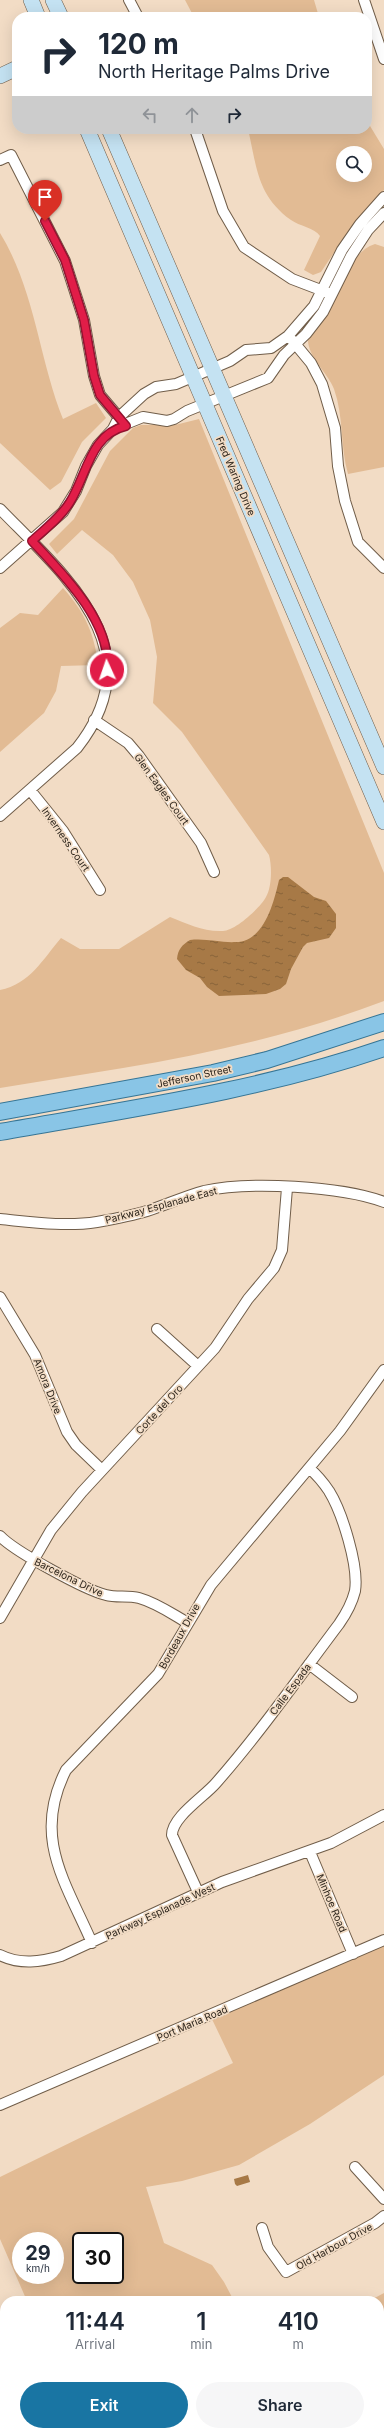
<!DOCTYPE html>
<style>
:root{--surface:#fff;--page:#f6f6f7;--text:#1f2937;--muted:#747a83;--accent:#1975a3}
body{margin:0;font-family:Inter,sans-serif;background:var(--page);color:var(--text);height:100vh;display:flex;flex-direction:column;font-size:15px;white-space:nowrap}
*{box-sizing:border-box;margin:0}
p{font-size:13px;color:var(--muted)}
.icon{flex:none;width:22px;height:22px;fill:none;stroke:currentColor;stroke-width:2;stroke-linecap:round;stroke-linejoin:round}
.map{position:relative;flex:1;overflow:hidden}
.panel{position:absolute;left:0px;top:2296px;width:384px;height:140px;display:flex;flex-direction:column;background:var(--surface);border-radius:16px 16px 0 0;box-shadow:0 4px 16px #0002}
.panel>*{flex:none}
.guide{position:absolute;left:12px;top:12px;width:360px;height:122px;border-radius:16px;box-shadow:0 4px 16px #0002;background:#fff;color:var(--text);overflow:hidden}
.controls{position:absolute;left:336px;top:146px;display:grid;gap:8px}
.controls a{display:grid;place-items:center;width:36px;height:36px;border-radius:50%;background:var(--surface);box-shadow:0 4px 16px #0002;font-size:20px}
.speed{position:absolute;left:12px;top:2232px;display:flex;gap:8px;font-size:20px;font-weight:700;text-align:center}
.speed>*{display:grid;place-content:center;width:52px;height:52px;border-radius:50%;background:var(--surface);box-shadow:0 4px 16px #0002;line-height:1}
.speed small{font-size:10px;font-weight:400}
.speed .limit{border:2px solid #111;border-radius:6px;background:#fff;color:#111}
.pin{position:absolute;display:grid;place-items:center;width:34px;height:34px;color:#fff;margin:-41px -17px;border-radius:50% 50% 50% 0;rotate:-45deg;box-shadow:0 0 4px #0007}
.pin .icon{rotate:45deg}
.me{position:absolute;width:44px;margin:-22px;rotate:357deg;stroke-linejoin:round;filter:drop-shadow(0 0 3px #0008)}
.turn{display:flex;align-items:center;gap:14px;height:84px;padding:0 20px;font-size:18px}
.turn .icon{width:52px;height:52px;stroke-width:2.5}
.turn b{display:block;font-size:28px;line-height:34px}
.lanes{display:flex;align-items:center;height:38px;padding:0 20px;background:#0003;justify-content:center;gap:20px;direction:ltr}
.lanes .off{opacity:.35}
.eta{display:flex;justify-content:space-evenly;align-items:center;height:68px;text-align:center}
.eta b{font-size:24px;font-weight:600;line-height:28px}
.cta{display:flex;gap:8px;margin-top:auto;padding:8px 20px}
.cta a{flex:1;height:46px;border-radius:24px;background:var(--accent);color:#fff;font-size:16px;font-weight:600;line-height:46px;text-align:center}
.cta a+a{background:var(--page);color:var(--text)}
.map>svg:first-child{display:block}
</style>
<div class="map">
<svg width="384" height="2436" viewBox="0 0 384 2436">
<defs>
<pattern id="water-ripples" width="26" height="14" patternUnits="userSpaceOnUse"><rect width="26" height="14" fill="#a77946"/><path d="M2 4q2-2 4 0t4 0M15 11q2-2 4 0t4 0" fill="none" stroke="#88633a"/></pattern>
</defs>
<rect width="100%" height="100%" fill="#f2dcc5"/>
<path fill="#e2bb94" fill-rule="evenodd" d="M185,0H314L319,17H194Z
M367,121L384,149V190L352,226L321,272L313,275L304,270L320,236C315,228 299,226 291,220C257,195 257,168 248,129H367ZM343,153H365V175H343Z
M0,233C35,290 39,359 63,419L96,403L106,418L82,442L61,482L50,490L0,443Z
M375,244L384,247V467L348,474C340,446 344,417 334,389C328,373 308,357 308,340C316,328 325,317 333,304C344,284 350,252 375,244Z
M199,419L384,873V1001C300,1033 212,1053 123,1068C82,1075 41,1081 0,1088V990C30,984 43,959 61,938L80,949H119L170,917C188,924 203,932 223,931C235,931 260,908 266,897C272,887 272,866 269,855L182,732L153,703L157,657L150,620L133,582L113,555L82,530L57,554L49,544L74,519L110,451L133,428L141,425H175Z
M63,588C84,611 95,634 98,665L61,666L56,691L44,713L0,752V628L20,613L38,615Z
M384,1939V2075L310,2124L239,2165L182,2181L146,2187L164,2243L212,2265L224,2282L234,2301H27L0,2239V2177L233,2063L210,2015ZM21,2241H55V2275H21ZM81,2241H115V2275H81Z
M384,2293V2413L379,2416V2301H369Z
M6,2431H350L340,2436H3Z"/>
<path fill="url(#water-ripples)" d="M283,877H288L314,897L326,901L336,914V928L329,938L307,943L303,947L291,969L286,984L280,989L266,994L219,996L207,987L200,978L186,970L177,959C178,949 182,945 190,940C206,938 221,943 236,942C264,942 274,902 279,880Z
M248,2175L250,2182L237,2186L235,2184L234,2179Z
M261,2431H312L306,2436H263Z"/>
<g fill="none" stroke-linecap="round" stroke-linejoin="round">
<defs>
<path id="street" d="M129,0L138,17
M364,0L384,59
M195,129L223,211L244,247L292,279L326,292
M0,160L11,155L65,261L84,320L94,376L100,395L122,421
M292,340L311,363L322,384L335,428L338,466L345,501L358,542L384,568
M113,429L143,417L167,421L174,419L187,411L268,378L284,355L306,334L323,312L351,256L368,230L384,213
M0,509C66,577 155,649 77,748L0,816
M0,568L63,512L76,491L86,466L98,445L113,429L119,417L144,394L156,387L176,384L230,361L246,350L271,348L288,336L314,306L342,250L360,224L384,197
M94,720L128,743L139,756L201,843L214,872
M30,790L63,831L100,890
M0,1219C31,1222 65,1227 97,1222C114,1219 131,1216 147,1211C166,1205 185,1196 204,1191C249,1181 341,1186 384,1202
M0,1297L35,1355L67,1432L76,1445L102,1470
M157,1329L198,1366
M0,1536C14,1551 85,1590 106,1595C116,1598 128,1595 139,1598C157,1603 172,1614 188,1623
M0,1618L51,1530L82,1492L215,1348L248,1299L274,1268L282,1250L287,1188
M309,1664L352,1697
M310,1852L353,1954
M198,1892L172,1835C172,1817 204,1797 216,1783C260,1733 299,1677 339,1624C346,1614 352,1603 355,1591C359,1566 342,1512 329,1491C323,1482 317,1475 309,1468
M92,1943C65,1881 32,1837 66,1770L158,1674L211,1585L340,1431L384,1370
M0,1955C20,1965 41,1962 61,1956L222,1882L331,1843L384,1815
M0,2105L384,1940
M355,2167L384,2199
M262,2228L268,2247L286,2272L375,2223L384,2216"/>
<path id="secondary" d="M31,0L38,17
M53,0L61,17
M0,76L17,68
M87,129L384,822
M109,129L384,767"/>
<path id="primary" d="M0,1112L213,1073L267,1060L384,1022
M0,1132C129,1109 259,1091 384,1048"/>
</defs>
<use href="#street" stroke="#705d49" stroke-width="12"/>
<use href="#secondary" stroke="#705d49" stroke-width="16"/>
<use href="#primary" stroke="#367595" stroke-width="18"/>
<use href="#street" stroke="#fff" stroke-width="10"/>
<use href="#secondary" stroke="#c4e2f2" stroke-width="15"/>
<use href="#primary" stroke="#89c5e6" stroke-width="16"/>
</g>
<g fill="none" stroke-linecap="round" stroke-linejoin="round">
<defs>
<path id="route" d="M45,221L65,260L84,320L94,376L100,395L126,426C90,434 87,475 70,502C61,517 45,529 32,541C62,573 112,622 107,670"/>
</defs>
<use href="#route" stroke="#92132f" stroke-width="10"/>
<use href="#route" stroke="#e11d48" stroke-width="7"/>
</g>
<g text-anchor="middle" dominant-baseline="central" stroke-width="3.5" stroke-linejoin="round" paint-order="stroke">
<g font-size="10" fill="#2e261d" stroke="#f2dcc5">
<text transform="translate(236 476) rotate(67)">Fred Waring Drive</text>
<text transform="translate(162 789) rotate(54)">Glen Eagles Court</text>
<text transform="translate(66 839) rotate(55)">Inverness Court</text>
<text transform="translate(194 1076) rotate(-12)">Jefferson Street</text>
<text transform="translate(161 1205) rotate(-15)">Parkway Esplanade East</text>
<text transform="translate(48 1386) rotate(68)">Amora Drive</text>
<text transform="translate(159 1409) rotate(-47)">Corte del Oro</text>
<text transform="translate(69 1577) rotate(26)">Barcelona Drive</text>
<text transform="translate(179 1636) rotate(-61)">Bordeaux Drive</text>
<text transform="translate(290 1689) rotate(-53)">Calle Espada</text>
<text transform="translate(332 1903) rotate(67)">Minhoe Road</text>
<text transform="translate(160 1911) rotate(-25)">Parkway Esplanade West</text>
<text transform="translate(192 2023) rotate(-23)">Port Maria Road</text>
<text transform="translate(334 2246) rotate(-29)">Old Harbour Drive</text>
</g>
</g>
</svg>
<div class="controls">
<a><svg class="icon" aria-label="search" viewBox="0 0 24 24"><circle cx="10" cy="10" r="6"/><path d="M15 15l6 6"/></svg></a>
</div>
<div class="speed"><div>29<small>km/h</small></div><div class="limit">30</div></div>
<div class="pin" style="left:45px;top:221px;background:#d93025"><svg class="icon" aria-label="arrive" viewBox="0 0 24 24"><path d="M6 21V4h12l-3 4 3 4H6"/></svg></div>
<svg class="me" style="left:107px;top:670px" viewBox="-20 -20 40 40"><circle r="17" fill="#e11d48" stroke="#fff" stroke-width="3"/><path d="M0-11L8 9 0 5-8 9z" fill="#fff"/></svg>
<div class="guide">
<div class="turn"><svg class="icon" aria-label="right" viewBox="0 0 24 24"><path d="M7 20v-9h11M14 6l5 5-5 5"/></svg><div><b>120 m</b>North Heritage Palms Drive</div></div>
<div class="lanes"><svg class="icon off" aria-label="left" viewBox="0 0 24 24"><path d="M17 20v-9H6M10 6l-5 5 5 5"/></svg><svg class="icon off" aria-label="ahead" viewBox="0 0 24 24"><path d="M12 20V5M6 11l6-6 6 6"/></svg><svg class="icon" aria-label="right" viewBox="0 0 24 24"><path d="M7 20v-9h11M14 6l5 5-5 5"/></svg></div>
</div>
<section class="panel">
<div class="eta">
<div><b>11:44</b><p>Arrival</p></div>
<div><b>1</b><p>min</p></div>
<div><b>410</b><p>m</p></div>
</div>
<div class="cta"><a>Exit</a><a>Share</a></div>
</section>
</div>
